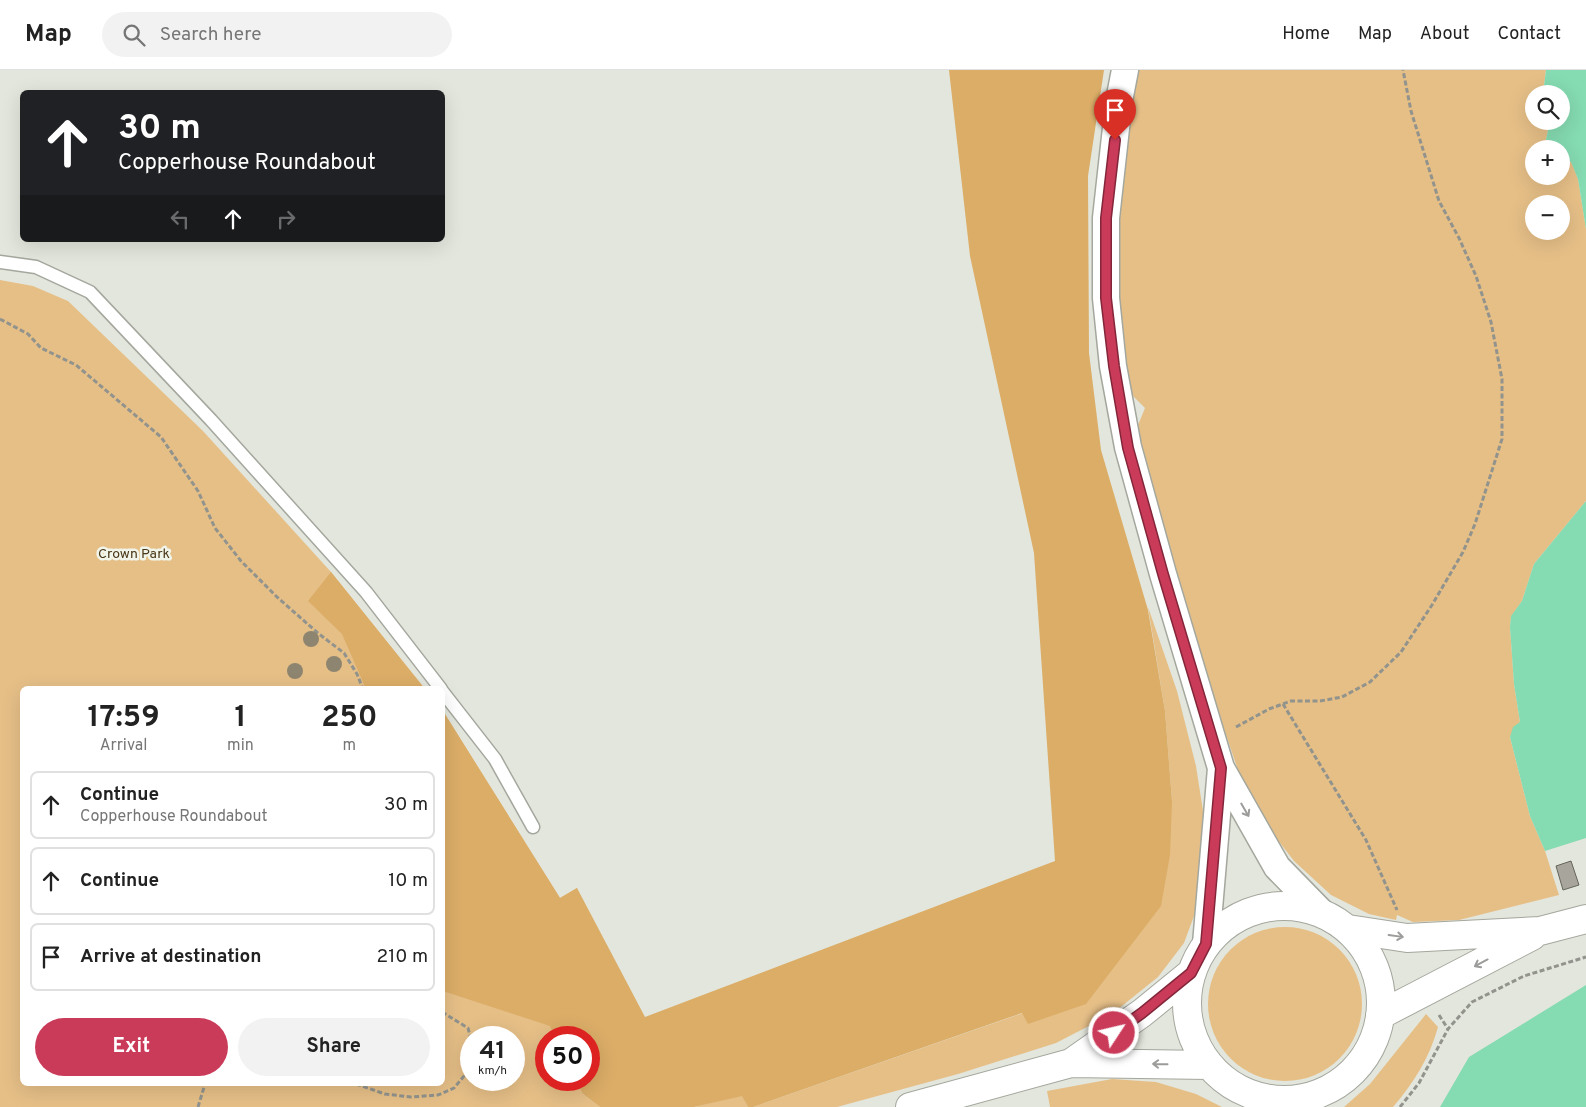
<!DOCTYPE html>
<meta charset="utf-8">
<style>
:root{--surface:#fff;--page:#f2f2f2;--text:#222;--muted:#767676;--line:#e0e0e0;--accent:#ca3b5a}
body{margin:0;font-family:Overpass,sans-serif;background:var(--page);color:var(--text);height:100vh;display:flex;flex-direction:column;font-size:19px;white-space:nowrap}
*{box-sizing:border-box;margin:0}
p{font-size:16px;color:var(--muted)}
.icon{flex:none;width:28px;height:28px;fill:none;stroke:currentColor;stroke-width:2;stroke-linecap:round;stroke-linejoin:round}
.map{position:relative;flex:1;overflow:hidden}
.drawer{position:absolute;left:20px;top:616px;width:425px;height:400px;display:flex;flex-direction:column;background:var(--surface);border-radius:8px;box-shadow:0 5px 20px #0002}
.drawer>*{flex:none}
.top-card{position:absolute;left:20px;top:20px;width:425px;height:152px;border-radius:8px;box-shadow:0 5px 20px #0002;background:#202124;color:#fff;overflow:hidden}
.buttons{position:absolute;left:1525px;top:15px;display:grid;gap:10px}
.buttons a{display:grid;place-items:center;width:45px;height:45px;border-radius:50%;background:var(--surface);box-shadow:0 5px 20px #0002;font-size:25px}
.speed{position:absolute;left:460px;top:956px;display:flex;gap:10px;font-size:25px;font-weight:700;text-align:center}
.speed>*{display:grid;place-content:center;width:65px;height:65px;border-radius:50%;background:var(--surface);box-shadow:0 5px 20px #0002;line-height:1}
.speed small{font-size:12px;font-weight:400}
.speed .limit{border:8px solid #d22;background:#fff;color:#111}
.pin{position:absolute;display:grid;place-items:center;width:42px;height:42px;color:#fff;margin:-51px -21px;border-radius:50% 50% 50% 0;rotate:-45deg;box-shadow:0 0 5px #0007}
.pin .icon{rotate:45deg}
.me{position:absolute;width:55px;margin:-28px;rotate:55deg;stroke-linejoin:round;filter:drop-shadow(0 0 4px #0008)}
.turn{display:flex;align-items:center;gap:18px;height:105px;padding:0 15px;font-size:22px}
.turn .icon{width:65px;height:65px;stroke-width:2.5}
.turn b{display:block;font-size:35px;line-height:42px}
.lanes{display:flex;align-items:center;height:48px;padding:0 15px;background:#0003;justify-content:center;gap:25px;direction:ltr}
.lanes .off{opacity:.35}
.eta{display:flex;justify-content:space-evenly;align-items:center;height:85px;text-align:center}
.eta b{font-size:30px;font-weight:700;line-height:35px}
.button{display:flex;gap:10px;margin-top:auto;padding:10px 15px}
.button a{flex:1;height:58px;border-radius:30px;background:var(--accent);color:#fff;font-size:20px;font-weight:700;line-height:58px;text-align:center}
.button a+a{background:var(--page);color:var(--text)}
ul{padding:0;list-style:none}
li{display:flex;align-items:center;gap:15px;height:68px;margin:0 10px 8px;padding:0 5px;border:2px solid var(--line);border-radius:8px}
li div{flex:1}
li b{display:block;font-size:19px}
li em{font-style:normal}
header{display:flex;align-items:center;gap:30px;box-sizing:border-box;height:70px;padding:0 25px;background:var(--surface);border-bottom:1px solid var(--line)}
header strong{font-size:24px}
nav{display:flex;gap:28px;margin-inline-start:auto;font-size:18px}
.search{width:350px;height:45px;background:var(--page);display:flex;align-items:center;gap:12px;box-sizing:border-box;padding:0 18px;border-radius:28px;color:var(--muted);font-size:19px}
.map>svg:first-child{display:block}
</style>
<header>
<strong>Map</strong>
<div class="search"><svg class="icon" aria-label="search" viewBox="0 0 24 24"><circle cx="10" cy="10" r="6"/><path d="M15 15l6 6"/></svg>Search here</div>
<nav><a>Home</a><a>Map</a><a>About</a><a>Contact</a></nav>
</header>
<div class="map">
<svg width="1586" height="1037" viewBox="0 0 1586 1037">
<rect width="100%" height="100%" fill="#e3e6dc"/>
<path fill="#e6bf87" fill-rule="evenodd" d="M1132,0H1546L1543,24H1534V51H1550L1544,79H1534V106H1561V88L1571,91L1578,109L1586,159V431L1534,494L1522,531L1511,547L1510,557L1514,614L1520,652L1510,667L1530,746L1545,781L1559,825L1459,850L1413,852L1397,845L1396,850L1369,844L1331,825L1294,791L1263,751L1240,706L1174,511L1134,365L1145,338L1128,321L1116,231V153ZM1534,134H1561V161H1534Z
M0,210L33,216L68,231L203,361L331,502L425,619H22V1014H442L443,641L560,828L577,818L589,968H546V1010H585L583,1024L600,1037H0ZM471,968H514V1010H471Z
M1148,537L1177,621L1196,696L1208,773L1201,827L1184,873L1158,907L1112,944L1056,973L958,1004L837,1037H753L1023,943L1029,953L1172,731L1165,641Z
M1208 934a77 77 0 1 1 154 0a77 77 0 1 1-154 0Z
M1426,944L1438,957C1430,987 1413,1014 1393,1037H1344L1370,1014Z
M1112,1009L1156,1012L1196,1024L1222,1037H1050L1047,1021Z
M742,1025L748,1037H694Z"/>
<path fill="#dbad67" d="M949,0H1104L1088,106L1089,283L1101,380L1148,540L1165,641L1172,731L1170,785L1161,836L1086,934L1028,954L1022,943L753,1037H748L742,1026L694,1037H600L583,1024L576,1010H589V968L555,967L550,956L443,921V641L560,828L577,818L645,947L1055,791L1034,483L970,186Z
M331,502L425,619H366L342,564L308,531Z"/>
<path fill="#85dbb2" d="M1546,0H1586V159L1578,109L1571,92L1561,88V79H1544L1550,51H1561V24H1543Z
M1586,431V768L1545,781L1530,746L1510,667L1513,657L1520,652L1514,614L1510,557L1511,546L1522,531L1534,494Z
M1586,915V1037H1440L1469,987Z"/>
<path fill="#a8a69c" stroke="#65645a" d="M1571,791L1579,815L1563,820L1556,796Z"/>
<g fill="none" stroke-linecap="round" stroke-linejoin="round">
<defs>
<path id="lane" d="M0,192L36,197L90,222L211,350L366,522L441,619
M442,621L495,689L533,757"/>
<path id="street" d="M1125,0L1119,31L1106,148V228L1113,296L1128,377L1163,504L1221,698L1277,797L1321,842
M1206,874L1221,698"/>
<path id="secondary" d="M1187 933a97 97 0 1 1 194 0a97 97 0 1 1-194 0Z
M1348,859L1407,868L1540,861L1586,849
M1380,945L1532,866
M1071,993L1142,943L1191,903
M910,1037L1071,993L1209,995"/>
</defs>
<use href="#lane" stroke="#a4a79d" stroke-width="15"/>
<use href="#street" stroke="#a4a79d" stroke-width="29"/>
<use href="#secondary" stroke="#a4a79d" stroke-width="30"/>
<path stroke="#91938c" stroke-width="3" stroke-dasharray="5 2.5" stroke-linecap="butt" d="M0,249L28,264L41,278L76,295L161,367L198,421L215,458L241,491L277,527L319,564L344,583L357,604L363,619
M1283,634L1366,770L1397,840
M1236,657L1269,639L1291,631H1320L1342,627L1370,612L1401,582L1432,535L1463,482L1475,454L1502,369V309L1491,252L1476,206L1459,168L1439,131L1411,41L1403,0
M442,942L468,958L471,969
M1439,945L1448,959
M356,1014L385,1024L411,1027L438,1025L454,1018L469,1000L471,983
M198,1037L205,1014
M1400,1037L1419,1013L1448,959L1472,932L1524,906L1586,887"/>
<use href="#lane" stroke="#fff" stroke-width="12"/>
<use href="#street" stroke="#fff" stroke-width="26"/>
<use href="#secondary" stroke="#fff" stroke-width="28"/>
</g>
<g fill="#8e8570">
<circle cx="311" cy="569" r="8"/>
<circle cx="334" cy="594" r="8"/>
<circle cx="295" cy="601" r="8"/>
</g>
<defs><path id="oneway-shaft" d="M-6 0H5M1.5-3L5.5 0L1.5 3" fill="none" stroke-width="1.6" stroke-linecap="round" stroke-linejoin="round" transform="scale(1.25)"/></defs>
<g stroke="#9c9c9b">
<use href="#oneway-shaft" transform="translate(1245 740) rotate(60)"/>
<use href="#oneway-shaft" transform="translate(1396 866) rotate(8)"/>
<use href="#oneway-shaft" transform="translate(1481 893) rotate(152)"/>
<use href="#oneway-shaft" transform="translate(1160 994) rotate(-179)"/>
</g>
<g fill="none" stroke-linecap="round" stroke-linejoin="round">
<defs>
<path id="route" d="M1114,963L1142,943L1191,903L1206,874L1221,698L1163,504L1128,378L1114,296L1106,228V148L1115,70"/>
</defs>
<use href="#route" stroke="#83263a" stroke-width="12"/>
<use href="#route" stroke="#ca3b5a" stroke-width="9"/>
</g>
<g text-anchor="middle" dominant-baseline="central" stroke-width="5" stroke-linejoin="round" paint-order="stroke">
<g font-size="14" fill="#493617" stroke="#f1f4e9">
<text x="134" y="484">Crown Park</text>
</g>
</g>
</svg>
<div class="buttons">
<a><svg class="icon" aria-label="search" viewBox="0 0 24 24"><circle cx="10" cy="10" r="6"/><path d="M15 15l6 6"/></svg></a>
<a>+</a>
<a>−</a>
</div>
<div class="speed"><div>41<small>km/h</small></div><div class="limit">50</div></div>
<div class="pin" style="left:1115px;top:70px;background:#d93025"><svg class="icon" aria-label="arrive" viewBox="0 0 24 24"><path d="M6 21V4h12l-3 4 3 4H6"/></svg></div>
<svg class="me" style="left:1114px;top:963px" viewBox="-20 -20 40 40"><circle r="17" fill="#ca3b5a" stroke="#fff" stroke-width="3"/><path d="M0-11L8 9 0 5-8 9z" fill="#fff"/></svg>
<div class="top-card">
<div class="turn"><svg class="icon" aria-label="ahead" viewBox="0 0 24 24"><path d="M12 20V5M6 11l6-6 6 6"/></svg><div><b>30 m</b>Copperhouse Roundabout</div></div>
<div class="lanes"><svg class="icon off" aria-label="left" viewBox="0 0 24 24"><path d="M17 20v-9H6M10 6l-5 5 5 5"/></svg><svg class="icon" aria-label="ahead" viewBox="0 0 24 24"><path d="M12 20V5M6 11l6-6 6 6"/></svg><svg class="icon off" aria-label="right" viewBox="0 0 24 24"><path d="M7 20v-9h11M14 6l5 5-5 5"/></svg></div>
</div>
<section class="drawer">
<div class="eta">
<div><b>17:59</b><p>Arrival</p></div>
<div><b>1</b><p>min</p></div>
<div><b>250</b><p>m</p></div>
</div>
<ul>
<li><svg class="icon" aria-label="ahead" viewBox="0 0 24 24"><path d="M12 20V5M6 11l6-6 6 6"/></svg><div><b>Continue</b><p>Copperhouse Roundabout</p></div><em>30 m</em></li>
<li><svg class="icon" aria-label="ahead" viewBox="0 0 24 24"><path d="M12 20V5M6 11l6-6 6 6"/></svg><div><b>Continue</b></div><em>10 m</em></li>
<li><svg class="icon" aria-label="arrive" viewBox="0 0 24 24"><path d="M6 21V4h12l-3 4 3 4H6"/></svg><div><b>Arrive at destination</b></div><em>210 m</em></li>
</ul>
<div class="button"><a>Exit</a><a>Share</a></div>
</section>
</div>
